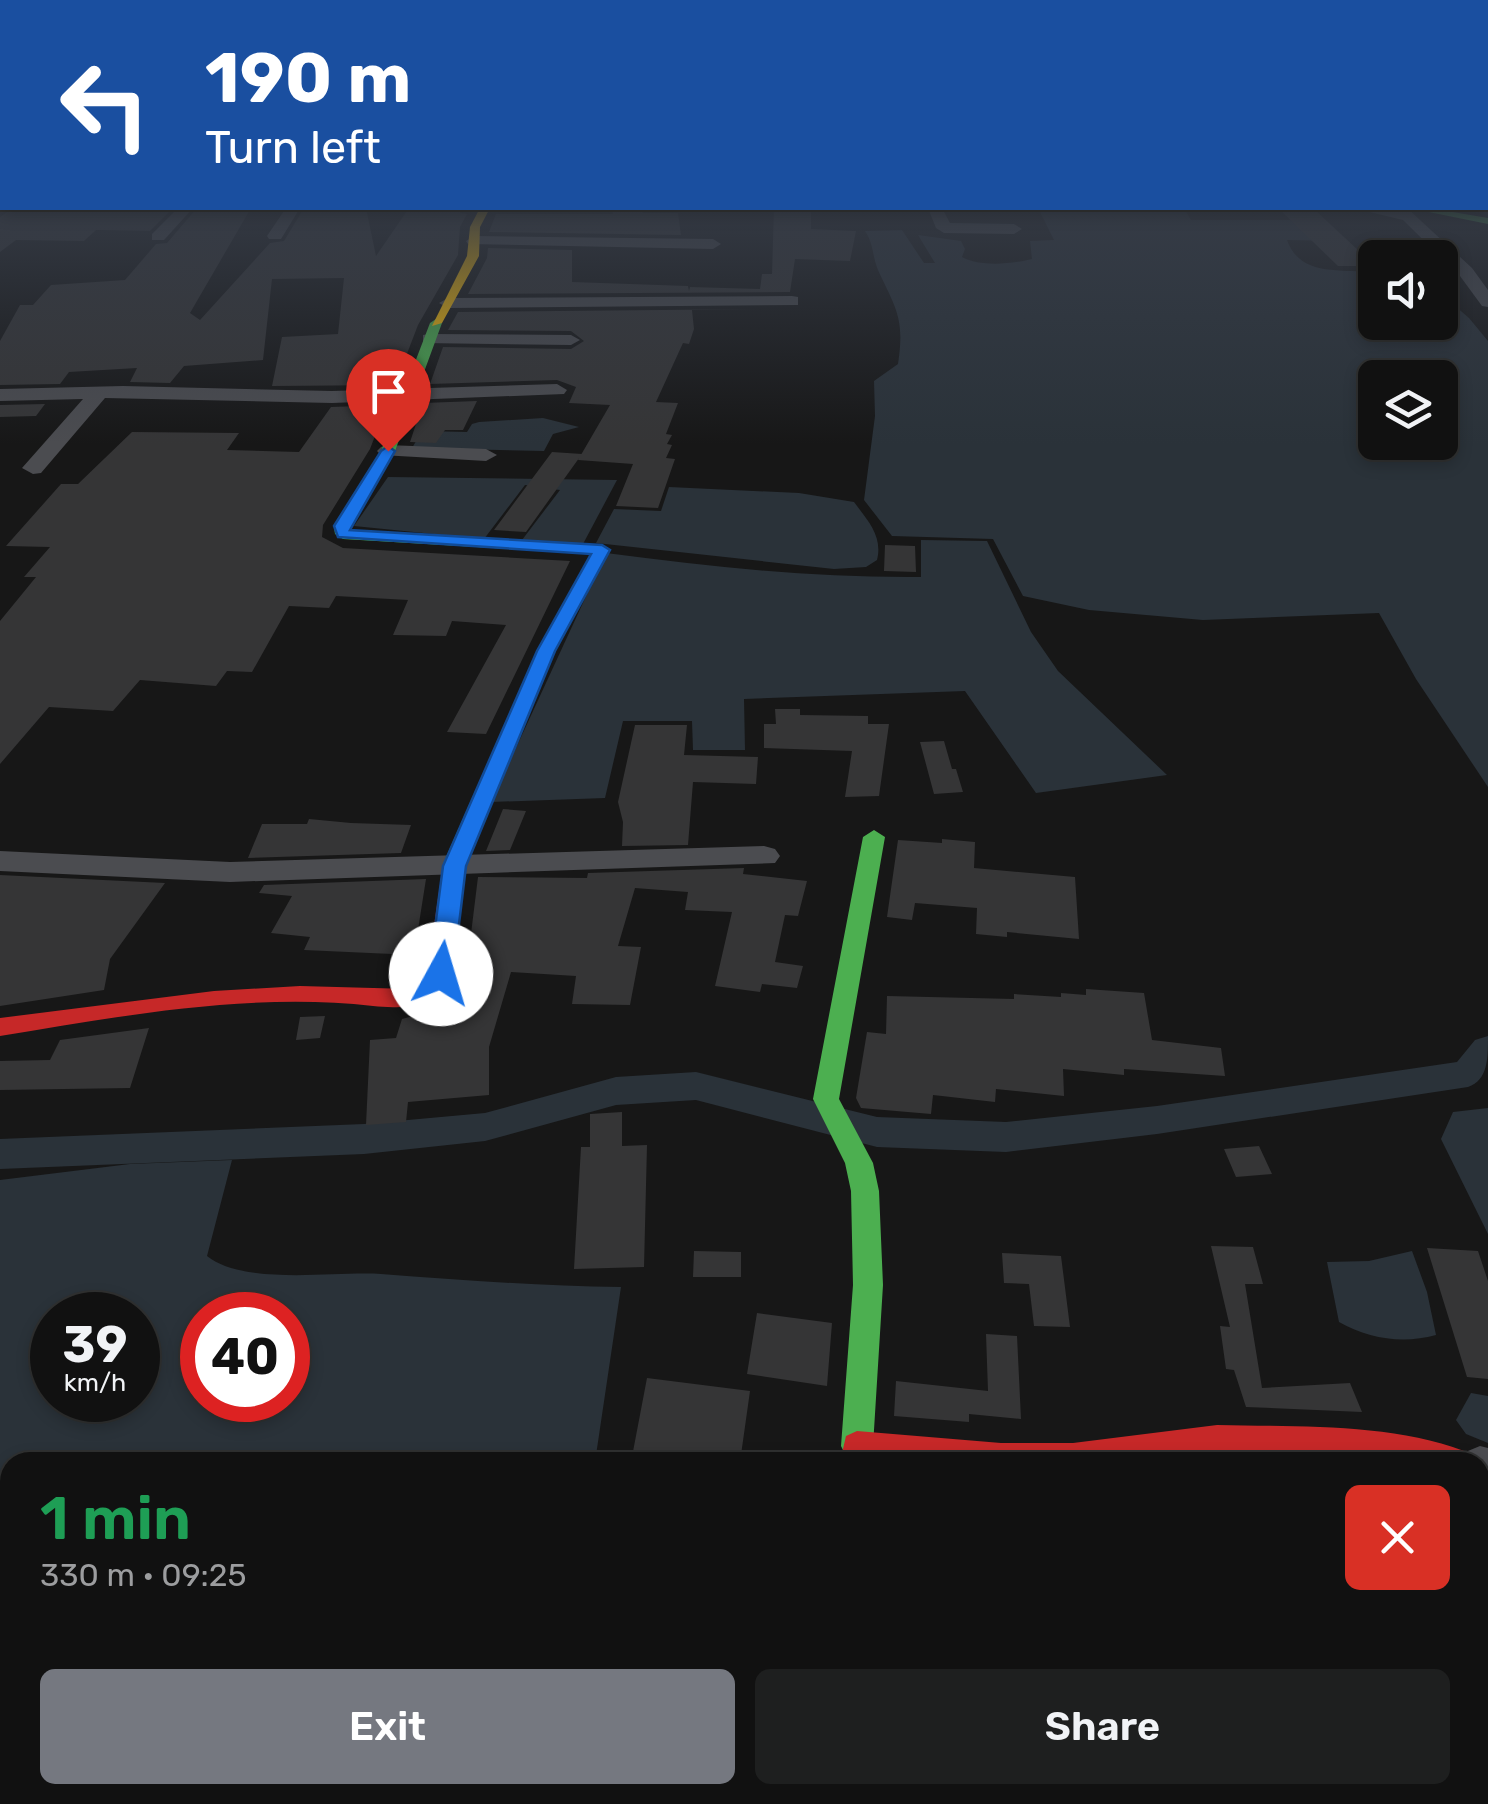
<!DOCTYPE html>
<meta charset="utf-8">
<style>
:root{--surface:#111;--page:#1e1f1f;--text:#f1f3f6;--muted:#9c9d9f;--line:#303131;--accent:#757880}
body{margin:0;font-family:Rubik,sans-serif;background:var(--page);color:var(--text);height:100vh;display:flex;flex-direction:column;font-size:38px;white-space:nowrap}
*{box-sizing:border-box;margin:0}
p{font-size:32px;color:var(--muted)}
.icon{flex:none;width:55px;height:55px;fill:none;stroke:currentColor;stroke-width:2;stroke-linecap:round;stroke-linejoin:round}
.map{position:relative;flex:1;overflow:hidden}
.sheet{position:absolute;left:0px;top:1452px;width:1490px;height:352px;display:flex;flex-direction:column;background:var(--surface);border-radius:30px 30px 0 0;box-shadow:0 5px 15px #0003,0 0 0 2px var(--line)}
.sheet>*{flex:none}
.hud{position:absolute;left:0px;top:0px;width:1490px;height:210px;box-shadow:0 5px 15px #0003,0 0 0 2px var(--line);background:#1a4fa0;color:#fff;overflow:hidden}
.tools{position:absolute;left:1358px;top:240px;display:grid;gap:20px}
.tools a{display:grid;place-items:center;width:100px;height:100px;border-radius:15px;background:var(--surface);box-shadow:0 5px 15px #0003,0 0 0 2px var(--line);font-size:50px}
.speed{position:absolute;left:30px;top:1292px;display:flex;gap:20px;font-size:50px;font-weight:700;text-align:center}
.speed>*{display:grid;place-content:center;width:130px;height:130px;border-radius:50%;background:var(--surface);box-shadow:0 5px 15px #0003,0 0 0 2px var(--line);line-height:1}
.speed small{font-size:25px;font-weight:400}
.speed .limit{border:15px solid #d22;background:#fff;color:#111}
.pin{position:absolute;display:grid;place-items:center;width:85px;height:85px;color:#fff;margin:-102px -42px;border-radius:50% 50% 50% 0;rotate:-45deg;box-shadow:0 0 10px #0007}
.pin .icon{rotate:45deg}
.me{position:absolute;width:110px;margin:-55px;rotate:6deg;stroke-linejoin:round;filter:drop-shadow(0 0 8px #0008)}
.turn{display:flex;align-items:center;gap:35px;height:210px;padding:0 40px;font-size:45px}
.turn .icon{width:130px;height:130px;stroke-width:2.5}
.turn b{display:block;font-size:70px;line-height:85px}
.round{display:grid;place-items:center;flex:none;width:105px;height:105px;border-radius:15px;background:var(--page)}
.headline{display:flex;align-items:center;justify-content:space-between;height:170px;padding:0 40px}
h1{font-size:60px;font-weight:600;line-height:75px;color:#1e9e55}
.button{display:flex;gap:20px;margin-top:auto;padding:20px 40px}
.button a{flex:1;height:115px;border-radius:15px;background:var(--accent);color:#fff;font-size:40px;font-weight:600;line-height:115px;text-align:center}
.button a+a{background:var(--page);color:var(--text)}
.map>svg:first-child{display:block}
</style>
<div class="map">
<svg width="1488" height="1804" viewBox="0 0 1488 1804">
<rect width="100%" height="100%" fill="#171717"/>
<path fill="#2a3239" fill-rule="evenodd" d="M1038,208H1184L1191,220H1325L1341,241L1287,240C1300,277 1341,269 1375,272V322H1440V293L1469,318L1488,341V787L1416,679L1379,613L1203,620L1089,610L1023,596L993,539L892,536L864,500L875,416L874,381L898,364C905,318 896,309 878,270C872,256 874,244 865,231L902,230L924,263H935L918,235L961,241L965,249L962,257C980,267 1012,264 1032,259L1030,241L1054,240ZM1375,378H1440V442H1375Z
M543,418L579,427L553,434L544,451L412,448L422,431L467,432L472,424L479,422Z
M388,477L617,480L583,544L522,540L560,490L525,485L484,539L354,526Z
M669,487L799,493L854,502C868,521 883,536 877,560L866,567L834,569L596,543L614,509L661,511Z
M921,540L987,541L1031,632L1058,671L1167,775L1036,793L965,691L744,699L745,750H693L692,721H623L605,798L491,802L606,553C711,567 815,578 921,577Z
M1488,1108V1234L1441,1139L1453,1112Z
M232,1160L207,1256C245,1286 333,1271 381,1274C461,1280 540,1286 621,1287L595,1462H10V1651L0,1676V1180L130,1164ZM138,1315V1400H52V1315ZM288,1315V1400H202V1315Z
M1412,1251L1427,1292L1436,1335C1403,1344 1369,1339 1339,1322L1327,1262L1369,1261Z
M1471,1393L1488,1396V1443L1466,1434L1456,1420Z"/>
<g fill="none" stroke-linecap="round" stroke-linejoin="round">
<path fill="#2a3239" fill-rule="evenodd" d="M1488,1036C1488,1059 1488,1080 1468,1087L1157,1134L1006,1152L877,1147L696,1100L616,1105L485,1141L364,1154L0,1169V1139L364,1124L485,1113L616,1077L696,1072L877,1117L1006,1122L1157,1106L1457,1062L1475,1040Z"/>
</g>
<path fill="#353536" d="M70,208H173L150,231L96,230L84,241L16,240L0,252V217L10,210L70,211Z
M197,208H251L190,313L200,320L270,243L284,241L304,208H366L376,256L409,208H463L460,213L467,214L460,227L458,255L418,325L395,385L272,386L282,337L338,334L344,278L272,279L263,360L184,366L170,383L130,382L137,368L69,372L60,384L0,385V341L20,305H33L51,285L125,280L156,244L167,243Z
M611,208H640L643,213H678L681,235L489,232L496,214H613Z
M774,208H811V229L856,231L850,261L795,259L790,292L468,294L487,258L488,248L572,250V282L688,286L689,291L690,287L760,289L762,274H772Z
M1278,208H1313L1375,266H1338Z
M762,309L692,310L694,329L689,344L683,343L656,402L678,403L666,434L672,435L667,444L672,445L666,458L675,459L658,508L616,506L633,464L578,460L610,405L569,403L576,387L557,380L430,384L443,347L571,349L584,341L571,331L448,330L458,312Z
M477,401L463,430H445L436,443L410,442L423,403Z
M45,404L36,416L0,417V405Z
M387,405L370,449L323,525L322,537L343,548L570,561L486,734L447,732L506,625L452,621L446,636L393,635L408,600L336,596L329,608L289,606L252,672L227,671L216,686L140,680L113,711L49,707L0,764V621L36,577H24L50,547L6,546L61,484H78L132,432L239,433L227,450L299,452L331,407Z
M552,452L582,454L526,532L494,530Z
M885,545L915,546L916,572L884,571Z
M775,709H800V715L868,716V724H889L879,796L845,797L852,751L764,748V724H776Z
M635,725H687L684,755L758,757L756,784L693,782L688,845L622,846L623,822L618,802Z
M944,741L952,769H956L963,792L934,794L920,742Z
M503,809L526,811L510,850L486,851Z
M309,819L351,823L411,825L401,853L248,858L262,824H307Z
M942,839L975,842L974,868L1075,877L1079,939L1007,932V937L976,934L977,908L915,903L912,920L887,917L898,840L942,843Z
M744,868L743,874L807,881L798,916L785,915L775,962L803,966L797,988L762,984L760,992L715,986L732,912L685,910L688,892L635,888L618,946L641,947L630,1005L572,1004L576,976L511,972L489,1047V1095L408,1102L406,1122L366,1125L370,1040L396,1038L402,1019L447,1007L462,989L480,988V958H468L478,877L587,878L588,873Z
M0,875L165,883L110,959L104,990L0,1006Z
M426,879L414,955L304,950L310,937L271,933L292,896L259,893L264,885Z
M1086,989L1144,993L1152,1040L1221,1048L1225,1076L1124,1069V1075L1063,1069L1064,1096L996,1089L995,1102L933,1095L931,1114L861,1108L856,1098L867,1032L886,1034L887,996L1014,999V994L1061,997V993L1086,995Z
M325,1016L320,1038L296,1040L300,1017Z
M149,1028L130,1088L0,1090V1061L50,1060L60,1040Z
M622,1112V1146L647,1145L644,1267L574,1269L581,1147H590V1114Z
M1259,1146L1272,1174L1236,1177L1224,1149Z
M1211,1246L1253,1247L1263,1284H1245L1262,1388L1350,1383L1362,1412L1246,1407L1234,1370L1226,1369L1220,1326L1230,1327Z
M1427,1248L1478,1251L1488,1281V1379L1467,1377Z
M694,1251L741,1252V1277H693Z
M1002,1253L1061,1256L1070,1327L1034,1326L1029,1284L1004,1283Z
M757,1313L832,1323L827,1386L747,1374Z
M986,1334L1017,1336L1021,1419L969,1414V1422L894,1416L896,1381L988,1391Z
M647,1378L750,1391L740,1462H631Z"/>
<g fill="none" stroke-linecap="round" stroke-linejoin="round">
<path fill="#4b4c50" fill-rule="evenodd" d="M178,208H193L164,240H152V234Z
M286,208H300L281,239H269L267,236Z
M928,208H942L950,223L1014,224L1022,229L1014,234L944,233L936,228Z
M1353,208H1407L1472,268L1488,290V307L1482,306L1460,276L1403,220Z
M474,236L713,239L721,244L713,249L468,244L466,241Z
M792,296L798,297V305L448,308L439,303L448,298Z
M429,334L571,335L580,340L571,345L423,343V335Z
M557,384L567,390L564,394L332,403L105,398L41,473L33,474L22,468L83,399L0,401V389L123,386L332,391Z
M388,445L486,449L497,455L486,461L381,455L377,451L381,447Z
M764,846L775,849L780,856L775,863L230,882L0,871V851L230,862Z
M1480,1446L1488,1448V1492L1480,1490V1462H1459L1463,1453Z
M871,1795H927V1804H871Z"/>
<path fill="#4caf50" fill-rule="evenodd" d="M1409,208H1429L1488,218V224Z
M436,319L442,323L395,451L350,530L602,545L610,550L555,651L465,864L454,871L443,864L537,651L591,554L343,539L335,534L334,527L381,451L430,323Z
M874,830L885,837L839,1099L873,1163L879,1191L883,1285L873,1446L868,1456L857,1461L846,1456L841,1446L853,1285L851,1191L845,1163L813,1099L863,837Z"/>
<path fill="#ffc107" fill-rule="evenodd" d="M480,208H490L480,227L479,256L442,323L432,326L467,256L470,227Z"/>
<path fill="#c62828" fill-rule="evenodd" d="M454,857L465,864L449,983C433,1008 400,1009 373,1006C250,992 121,1016 0,1036V1018L214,991L300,986L410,989L426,980L443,864Z
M1217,1425C1297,1427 1389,1423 1464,1451L1469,1462H1372L1217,1455L1155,1462H840L846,1436L857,1431L1001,1443H1073Z"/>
</g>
<linearGradient id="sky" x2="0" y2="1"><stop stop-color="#0d0d0d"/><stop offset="0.43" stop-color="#363c47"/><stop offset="1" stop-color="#363c47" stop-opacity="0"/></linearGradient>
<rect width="1488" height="444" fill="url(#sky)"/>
<path fill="#1a73e8" stroke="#114b97" stroke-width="2.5" d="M388,446L395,451L350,530L602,545L610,550L555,651L466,866L453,974L441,982L429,974L443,866L537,651L591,554L338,537L334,526L381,451Z"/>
</svg>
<div class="tools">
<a><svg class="icon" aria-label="sound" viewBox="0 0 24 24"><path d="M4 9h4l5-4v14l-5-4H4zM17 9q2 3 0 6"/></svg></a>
<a><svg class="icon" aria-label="layers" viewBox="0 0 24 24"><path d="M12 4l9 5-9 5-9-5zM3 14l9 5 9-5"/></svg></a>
</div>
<div class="speed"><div>39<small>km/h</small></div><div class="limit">40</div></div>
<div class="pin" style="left:388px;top:451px;background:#d93025"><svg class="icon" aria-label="arrive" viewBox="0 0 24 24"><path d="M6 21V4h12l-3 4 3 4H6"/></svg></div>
<svg class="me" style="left:441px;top:974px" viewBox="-20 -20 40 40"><circle r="19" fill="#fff"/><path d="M0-13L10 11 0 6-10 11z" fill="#1a73e8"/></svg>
<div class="hud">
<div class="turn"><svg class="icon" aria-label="left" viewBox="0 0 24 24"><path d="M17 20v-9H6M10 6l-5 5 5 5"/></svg><div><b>190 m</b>Turn left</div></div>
</div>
<section class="sheet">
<div class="headline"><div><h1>1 min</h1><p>330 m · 09:25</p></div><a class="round" style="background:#d93025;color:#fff"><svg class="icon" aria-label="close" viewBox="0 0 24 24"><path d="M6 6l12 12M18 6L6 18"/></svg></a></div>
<div class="button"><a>Exit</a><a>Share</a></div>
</section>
</div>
